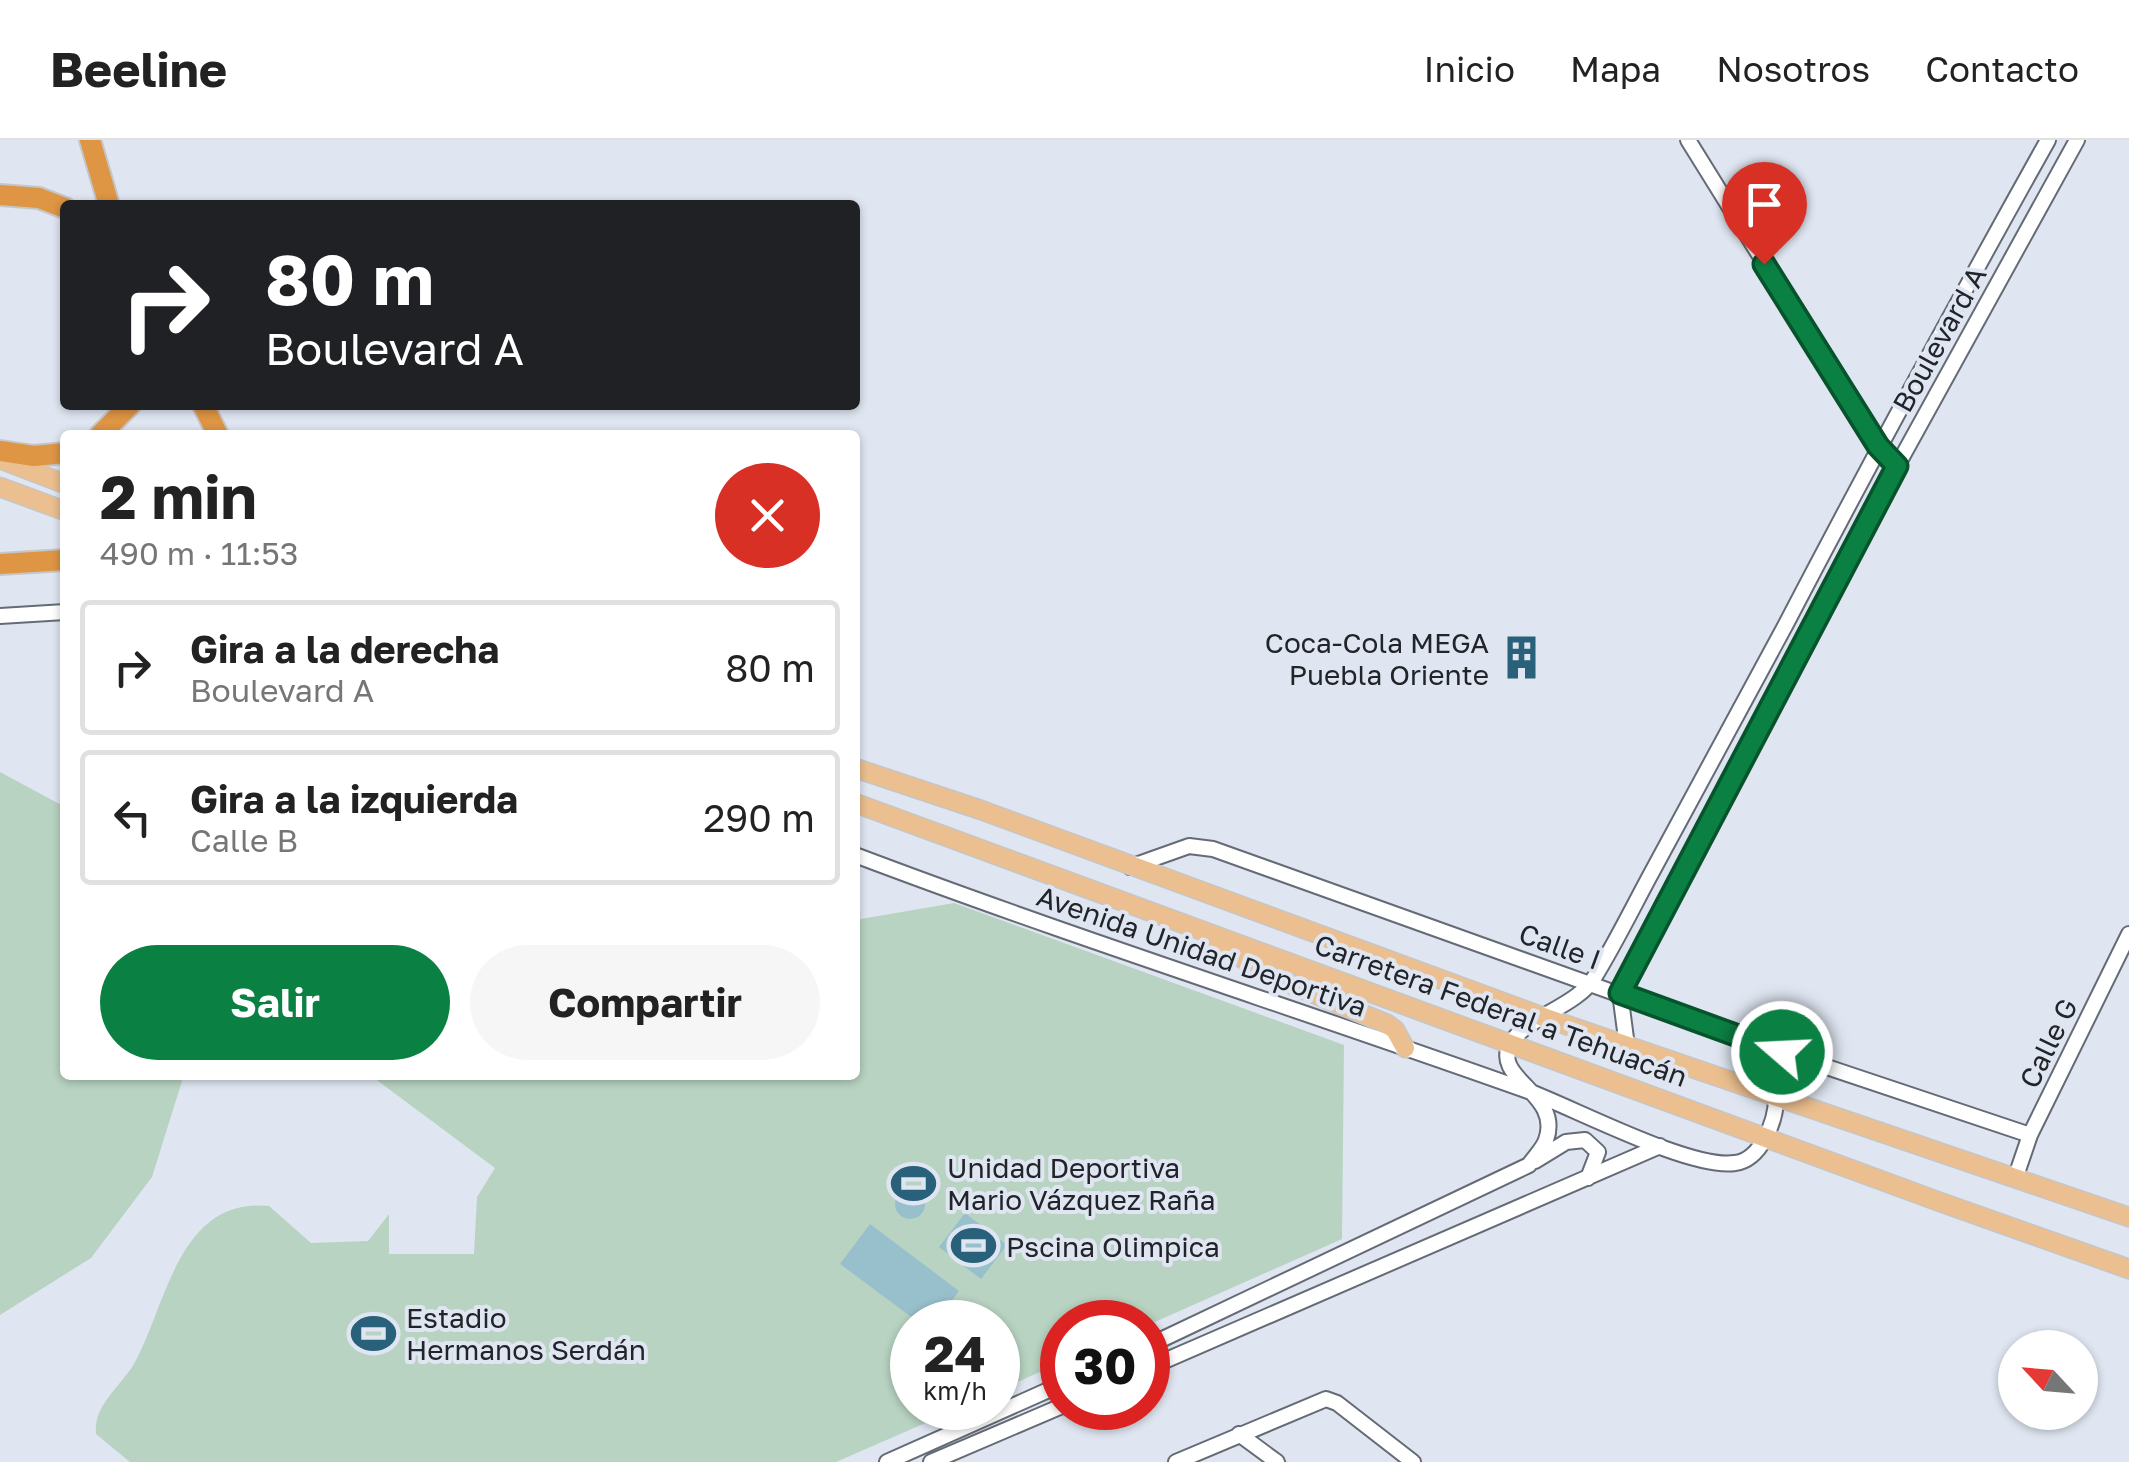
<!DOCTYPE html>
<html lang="es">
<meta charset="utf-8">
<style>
:root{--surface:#fff;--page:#f6f6f6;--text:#222;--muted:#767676;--line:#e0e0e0;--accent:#0b8043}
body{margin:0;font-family:"Golos Text",sans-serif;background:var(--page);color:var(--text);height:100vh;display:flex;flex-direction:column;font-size:38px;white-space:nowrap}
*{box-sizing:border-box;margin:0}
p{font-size:32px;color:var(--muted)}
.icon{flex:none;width:55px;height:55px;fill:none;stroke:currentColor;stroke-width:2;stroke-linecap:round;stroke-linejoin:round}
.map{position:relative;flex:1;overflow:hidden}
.panel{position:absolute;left:60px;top:290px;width:800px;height:650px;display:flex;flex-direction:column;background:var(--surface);border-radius:10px;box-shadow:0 2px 8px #0004}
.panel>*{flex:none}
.hud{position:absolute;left:60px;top:60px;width:800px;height:210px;border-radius:10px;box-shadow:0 2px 8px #0004;background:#202124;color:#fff;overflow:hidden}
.needle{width:65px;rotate:296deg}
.buttons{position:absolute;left:1998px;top:1190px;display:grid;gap:20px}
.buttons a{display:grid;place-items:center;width:100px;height:100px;border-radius:50%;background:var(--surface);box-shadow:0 2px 8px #0004;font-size:50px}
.speed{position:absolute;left:890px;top:1160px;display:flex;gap:20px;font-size:50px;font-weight:700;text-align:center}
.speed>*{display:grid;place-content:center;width:130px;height:130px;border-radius:50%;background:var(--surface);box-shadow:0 2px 8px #0004;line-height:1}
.speed small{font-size:25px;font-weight:400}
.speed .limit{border:15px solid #d22;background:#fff;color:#111}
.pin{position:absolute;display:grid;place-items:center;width:85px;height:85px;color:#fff;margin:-102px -42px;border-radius:50% 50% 50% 0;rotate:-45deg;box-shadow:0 0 10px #0007}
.pin .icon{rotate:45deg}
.me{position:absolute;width:110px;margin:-55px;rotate:289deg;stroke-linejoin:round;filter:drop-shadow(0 0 8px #0008)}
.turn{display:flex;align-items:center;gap:35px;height:210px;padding:0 40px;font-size:45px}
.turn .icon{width:130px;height:130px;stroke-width:2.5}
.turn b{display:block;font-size:70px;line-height:85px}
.round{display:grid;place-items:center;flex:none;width:105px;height:105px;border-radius:52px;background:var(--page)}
.head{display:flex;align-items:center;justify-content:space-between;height:170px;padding:0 40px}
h1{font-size:60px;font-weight:700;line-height:75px}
.cta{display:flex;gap:20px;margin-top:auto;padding:20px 40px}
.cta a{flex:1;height:115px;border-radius:60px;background:var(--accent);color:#fff;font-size:40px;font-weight:700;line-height:115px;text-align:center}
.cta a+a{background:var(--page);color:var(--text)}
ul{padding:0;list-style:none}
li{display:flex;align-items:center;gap:30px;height:135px;margin:0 20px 15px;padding:0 20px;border:5px solid var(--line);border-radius:10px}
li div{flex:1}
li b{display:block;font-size:38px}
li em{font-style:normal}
header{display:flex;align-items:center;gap:60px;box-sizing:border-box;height:140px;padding:0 50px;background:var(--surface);border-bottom:2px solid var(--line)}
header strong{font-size:48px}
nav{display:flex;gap:55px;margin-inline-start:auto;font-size:35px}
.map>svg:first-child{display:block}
</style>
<header>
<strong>Beeline</strong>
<nav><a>Inicio</a><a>Mapa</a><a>Nosotros</a><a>Contacto</a></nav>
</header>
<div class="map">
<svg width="2129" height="1322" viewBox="0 0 2129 1322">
<rect width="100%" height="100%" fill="#dfe6f1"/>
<path fill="#b8d3c2" d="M0,632L65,667V935H182V941L152,1037L91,1118L0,1175Z
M954,763L1344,905L1342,1099L1148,1185L1062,1182V1222L998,1251V1182H912V1268H960L836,1322H130L96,1294C93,1264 122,1246 135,1222C167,1163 179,1057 269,1066L311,1103L368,1101L389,1074V1114H474L477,1057L495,1028L370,935H855V780Z"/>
<path fill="#98c0cc" d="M895 1064a15 15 0 1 1 30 0a15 15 0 1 1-30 0Z
M965,1073L1007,1105L981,1139L939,1107Z
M870,1084L959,1151L936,1182H918L840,1124Z"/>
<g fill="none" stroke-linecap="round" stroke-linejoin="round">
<defs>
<path id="minor" d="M1688,0L1878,306L1897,326
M0,476L65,472
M855,715C1077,799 1304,871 1528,951C1574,968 1691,1030 1735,1023C1761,1020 1776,981 1776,958
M1130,727L1189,706L1213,709L1749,901L2030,995
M1627,906L1620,853L1827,453L2077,0
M1535,1021L1566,1002L1585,1000L1598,1012L1588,1038
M2016,1036L2030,995L2129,794
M1148,1206L1529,1025C1534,1017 1543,1009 1546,1000C1563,953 1490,939 1511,903C1525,878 1577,866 1594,838C1615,804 1633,767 1652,732C1697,650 1741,568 1785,486C1870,323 1958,161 2048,0
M1148,1228L1660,1006
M1239,1294L1277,1322
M887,1322L1062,1244
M931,1322L1062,1266
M1176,1322L1326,1259L1337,1263L1413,1322"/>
<path id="major" d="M0,319L65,344
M0,347L65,371
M855,628L981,670L1546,878L2129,1077
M855,663L1940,1062L2129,1129
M1219,804L1271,836L1387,884L1395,890L1405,908"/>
<path id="highway" d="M90,0L109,65
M0,55L39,58L65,68
M203,265L218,295
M100,295L130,265
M0,311L34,316L65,313
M0,424L65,420"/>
</defs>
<use href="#minor" stroke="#656b75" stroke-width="18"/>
<use href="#major" stroke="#c5c6c7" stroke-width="21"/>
<use href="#highway" stroke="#c5c6c7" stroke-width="24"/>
<use href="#minor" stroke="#fff" stroke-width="14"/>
<use href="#major" stroke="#ebbf8f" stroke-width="18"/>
<use href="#highway" stroke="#de9544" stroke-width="20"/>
</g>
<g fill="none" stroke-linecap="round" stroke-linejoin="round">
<defs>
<path id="route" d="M1764,124L1878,306L1897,326L1620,853L1782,912"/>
</defs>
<use href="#route" stroke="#07532c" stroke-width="25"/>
<use href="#route" stroke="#0b8043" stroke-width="18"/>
</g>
<defs>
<symbol id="building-bare" viewBox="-9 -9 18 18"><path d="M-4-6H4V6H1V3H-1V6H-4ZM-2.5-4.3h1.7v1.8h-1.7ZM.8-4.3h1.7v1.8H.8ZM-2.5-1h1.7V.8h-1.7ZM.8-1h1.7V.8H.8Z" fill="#29607a" stroke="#dfe6f1" stroke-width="2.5" paint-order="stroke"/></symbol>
<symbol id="stadium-bare" viewBox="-9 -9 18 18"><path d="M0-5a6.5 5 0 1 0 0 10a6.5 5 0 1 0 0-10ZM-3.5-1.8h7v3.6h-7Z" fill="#29607a" stroke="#dfe6f1" stroke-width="2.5" paint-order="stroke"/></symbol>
</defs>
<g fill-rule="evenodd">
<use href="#building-bare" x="1490" y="486" width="63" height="63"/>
<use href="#stadium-bare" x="882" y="1012" width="63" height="63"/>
<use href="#stadium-bare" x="942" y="1074" width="63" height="63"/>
<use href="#stadium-bare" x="342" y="1162" width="63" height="63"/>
</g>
<g text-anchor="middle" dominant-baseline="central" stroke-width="8" stroke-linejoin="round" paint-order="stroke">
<g font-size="28" fill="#212428" stroke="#dfe6f1">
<text transform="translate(1939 199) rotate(-61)">Boulevard A</text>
<text transform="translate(1560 806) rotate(20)">Calle I</text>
<text transform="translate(1202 811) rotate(19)">Avenida Unidad Deportiva</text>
<text transform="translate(1501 870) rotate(20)">Carretera Federal a Tehuacán</text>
<text transform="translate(2048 903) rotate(-64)">Calle G</text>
</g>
<g font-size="28" fill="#212428" stroke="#dfe6f1" text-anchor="start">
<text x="1489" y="502" text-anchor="end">Coca-Cola MEGA<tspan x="1489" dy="32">Puebla Oriente</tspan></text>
<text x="947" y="1027">Unidad Deportiva<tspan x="947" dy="32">Mario Vázquez Raña</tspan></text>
<text x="1006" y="1106">Pscina Olimpica</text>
<text x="406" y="1177">Estadio<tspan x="406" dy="32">Hermanos Serdán</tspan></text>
</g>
</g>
</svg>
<div class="buttons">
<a><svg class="needle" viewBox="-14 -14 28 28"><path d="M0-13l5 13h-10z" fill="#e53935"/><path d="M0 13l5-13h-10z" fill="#767676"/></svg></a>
</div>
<div class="speed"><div>24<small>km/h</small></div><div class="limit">30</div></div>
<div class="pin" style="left:1764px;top:124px;background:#d93025"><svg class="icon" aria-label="arrive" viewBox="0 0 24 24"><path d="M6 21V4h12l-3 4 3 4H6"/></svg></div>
<svg class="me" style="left:1782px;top:912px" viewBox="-20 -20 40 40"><circle r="17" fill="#0b8043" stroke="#fff" stroke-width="3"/><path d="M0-11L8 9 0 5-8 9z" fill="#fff"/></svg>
<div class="hud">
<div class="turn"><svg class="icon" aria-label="right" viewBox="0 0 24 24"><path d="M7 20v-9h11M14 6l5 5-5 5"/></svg><div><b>80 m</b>Boulevard A</div></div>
</div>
<section class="panel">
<div class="head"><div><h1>2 min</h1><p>490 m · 11:53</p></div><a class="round" style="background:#d93025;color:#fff"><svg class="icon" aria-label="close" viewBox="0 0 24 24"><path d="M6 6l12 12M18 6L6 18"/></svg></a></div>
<ul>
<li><svg class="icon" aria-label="right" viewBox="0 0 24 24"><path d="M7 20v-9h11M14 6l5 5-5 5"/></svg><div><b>Gira a la derecha</b><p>Boulevard A</p></div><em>80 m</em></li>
<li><svg class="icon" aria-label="left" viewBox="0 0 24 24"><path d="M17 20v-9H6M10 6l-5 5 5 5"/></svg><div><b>Gira a la izquierda</b><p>Calle B</p></div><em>290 m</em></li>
</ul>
<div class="cta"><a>Salir</a><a>Compartir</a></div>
</section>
</div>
